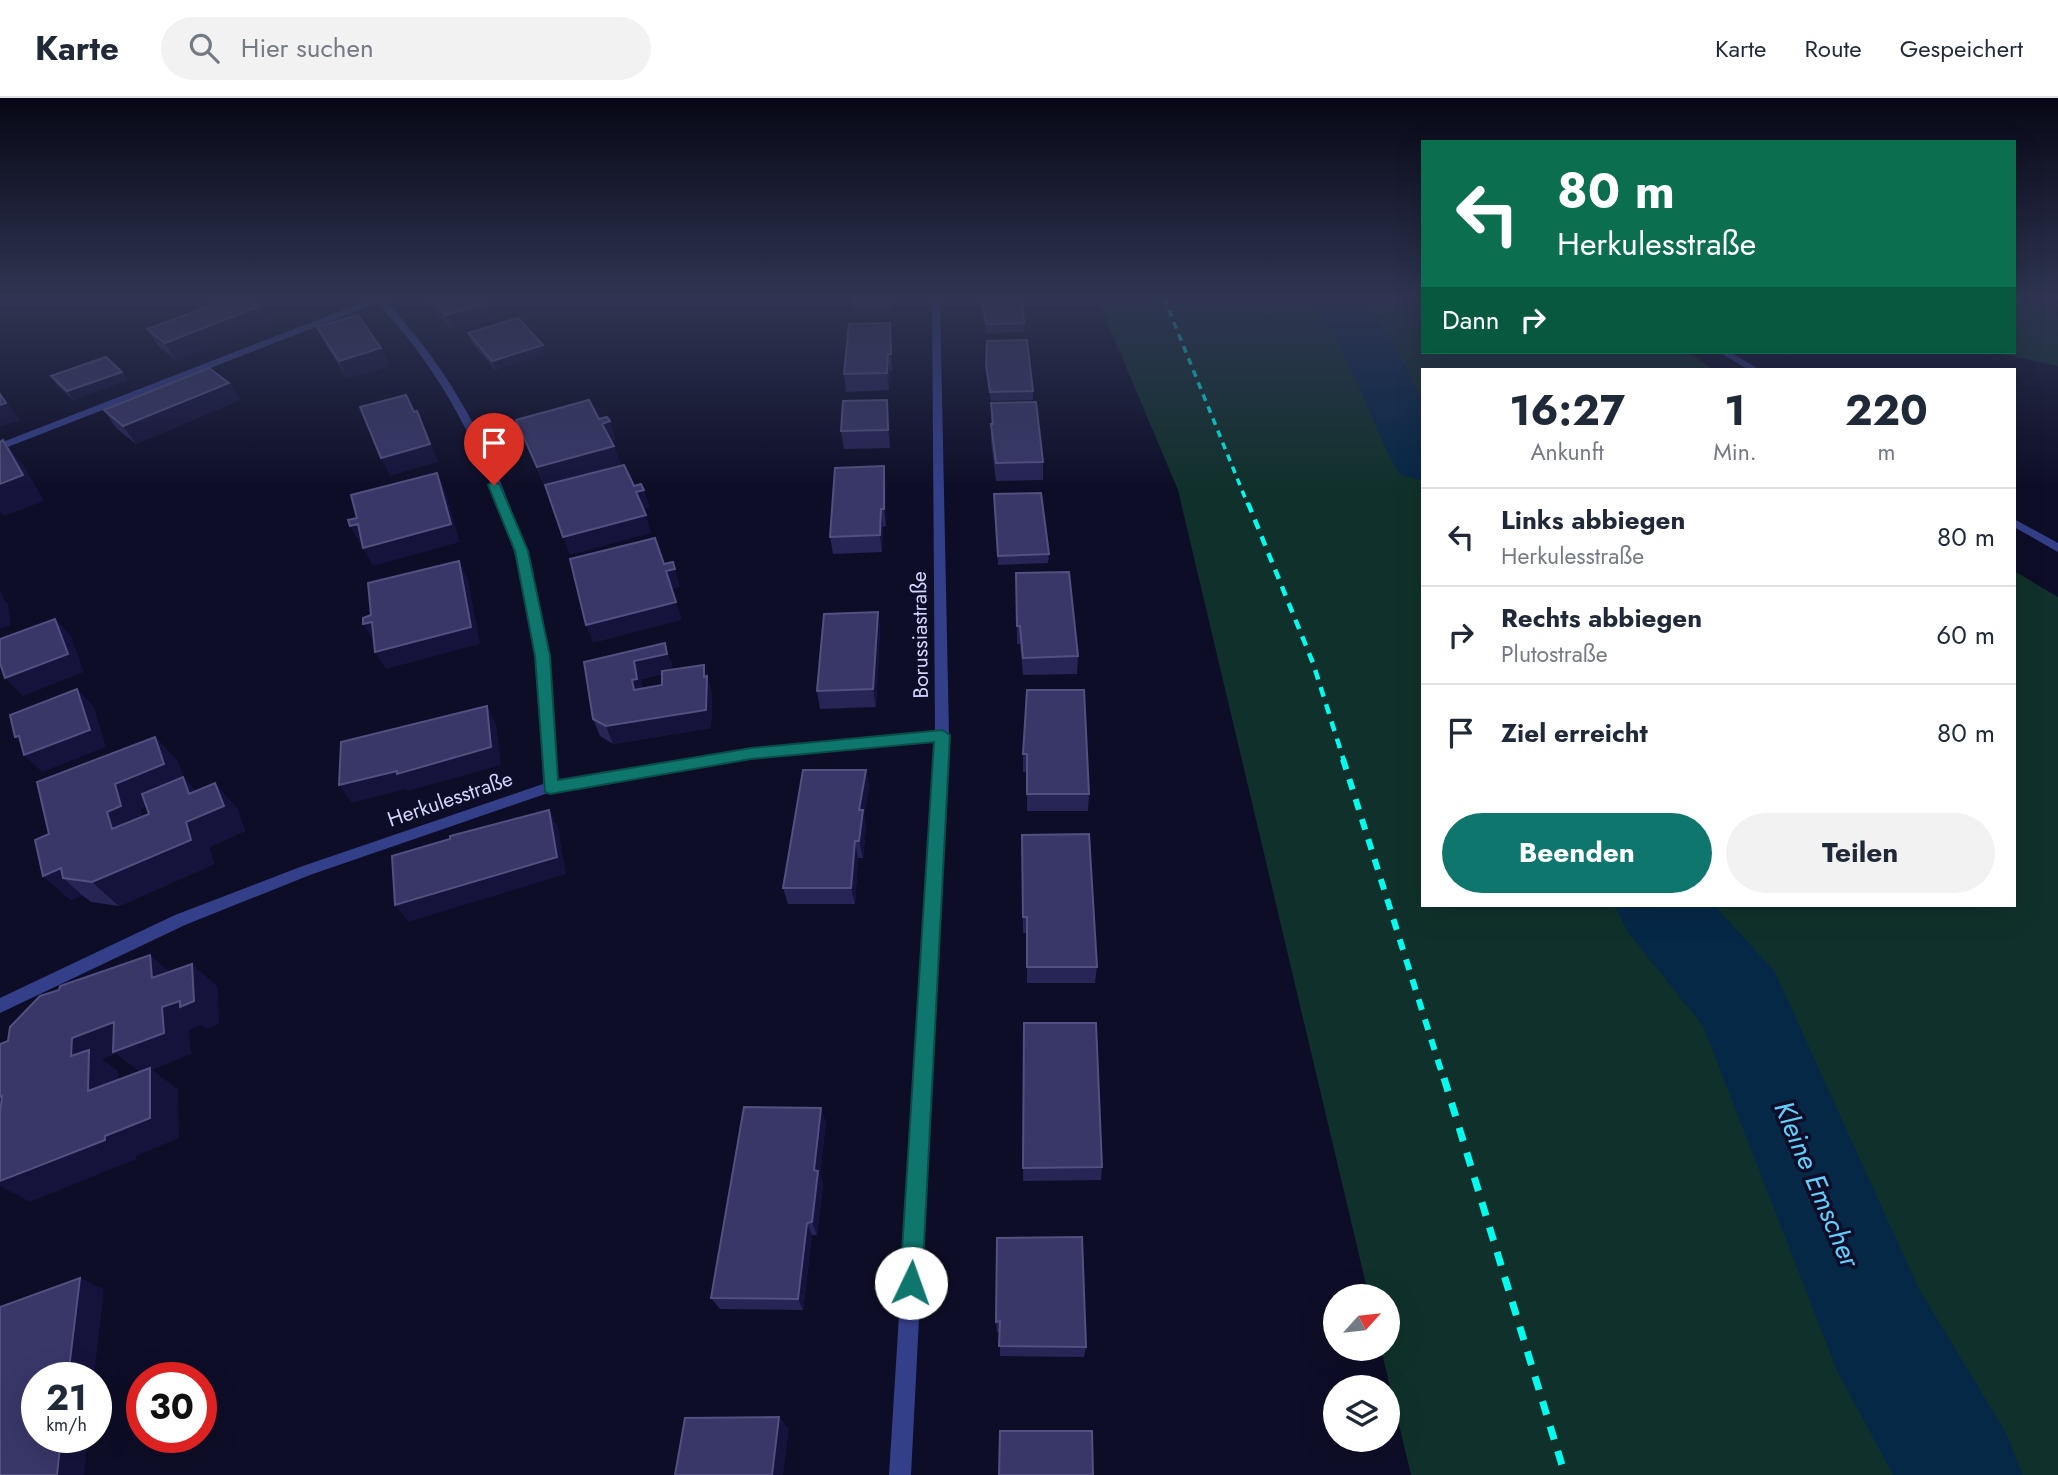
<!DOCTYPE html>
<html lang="de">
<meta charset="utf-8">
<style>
:root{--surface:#fff;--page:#f2f2f3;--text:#1f2937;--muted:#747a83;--line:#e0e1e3;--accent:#0f766e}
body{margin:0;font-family:Jost,sans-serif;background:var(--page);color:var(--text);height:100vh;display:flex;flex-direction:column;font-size:26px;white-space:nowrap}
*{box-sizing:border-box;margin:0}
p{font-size:23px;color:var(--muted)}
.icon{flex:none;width:38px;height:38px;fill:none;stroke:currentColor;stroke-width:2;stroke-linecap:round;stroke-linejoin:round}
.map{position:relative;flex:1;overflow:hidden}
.drawer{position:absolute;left:1421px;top:270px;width:595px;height:539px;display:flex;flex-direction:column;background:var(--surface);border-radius:0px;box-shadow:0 7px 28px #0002}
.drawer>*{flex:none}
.banner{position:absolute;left:1421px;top:42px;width:595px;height:214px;border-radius:0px;box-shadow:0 7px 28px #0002;background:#0b6e4f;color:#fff;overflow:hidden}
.needle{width:46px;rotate:63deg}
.controls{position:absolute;left:1323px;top:1186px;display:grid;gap:14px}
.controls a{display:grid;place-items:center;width:77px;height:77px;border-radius:50%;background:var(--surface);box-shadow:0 7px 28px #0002;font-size:35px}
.speed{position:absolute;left:21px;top:1264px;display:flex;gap:14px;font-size:35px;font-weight:700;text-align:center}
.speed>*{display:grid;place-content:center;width:91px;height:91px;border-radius:50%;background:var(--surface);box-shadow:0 7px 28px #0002;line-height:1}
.speed small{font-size:18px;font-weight:400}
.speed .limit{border:10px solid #d22;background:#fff;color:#111}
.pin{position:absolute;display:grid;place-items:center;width:60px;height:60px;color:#fff;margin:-72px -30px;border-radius:50% 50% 50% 0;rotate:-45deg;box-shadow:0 0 7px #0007}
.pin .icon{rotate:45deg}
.me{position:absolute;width:77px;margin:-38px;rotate:3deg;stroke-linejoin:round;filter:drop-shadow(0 0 5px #0008)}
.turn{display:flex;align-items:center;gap:24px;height:147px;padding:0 21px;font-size:32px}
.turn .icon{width:91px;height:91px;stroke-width:2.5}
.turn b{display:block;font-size:49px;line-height:60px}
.then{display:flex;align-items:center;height:66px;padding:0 21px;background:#0003;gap:14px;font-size:26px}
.eta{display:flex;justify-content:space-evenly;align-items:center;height:119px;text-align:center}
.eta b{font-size:42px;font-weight:700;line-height:49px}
.cta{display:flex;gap:14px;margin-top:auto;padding:14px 21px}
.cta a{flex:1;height:80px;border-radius:42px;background:var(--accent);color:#fff;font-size:28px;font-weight:700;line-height:80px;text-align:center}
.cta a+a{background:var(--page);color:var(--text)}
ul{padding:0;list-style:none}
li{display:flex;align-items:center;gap:21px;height:98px;padding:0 21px;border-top:2px solid var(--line)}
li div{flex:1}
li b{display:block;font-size:26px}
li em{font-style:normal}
header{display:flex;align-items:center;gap:42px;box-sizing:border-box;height:98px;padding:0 35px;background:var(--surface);border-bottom:2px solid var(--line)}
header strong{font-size:33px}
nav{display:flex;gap:38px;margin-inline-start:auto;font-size:24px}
.search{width:490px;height:63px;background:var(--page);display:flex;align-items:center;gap:18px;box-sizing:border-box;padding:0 24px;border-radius:38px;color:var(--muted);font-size:26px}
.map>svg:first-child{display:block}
</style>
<header>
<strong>Karte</strong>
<div class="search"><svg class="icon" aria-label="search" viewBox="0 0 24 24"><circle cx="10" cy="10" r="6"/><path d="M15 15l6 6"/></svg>Hier suchen</div>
<nav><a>Karte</a><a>Route</a><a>Gespeichert</a></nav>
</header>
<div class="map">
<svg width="2058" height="1377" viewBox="0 0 2058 1377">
<rect width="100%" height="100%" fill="#0d0d27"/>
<path fill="#10312b" d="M1097,200H1423V254H1688L1712,271H1423V807H2014V473L2058,499V1377H1411L1381,1251H1388V1199H1369L1178,392Z
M2014,200H2032L2058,218V268L1991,254H2014Z"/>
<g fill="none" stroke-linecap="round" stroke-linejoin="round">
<path fill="#062847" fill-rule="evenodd" d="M1307,200H1360L1390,239L1423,303V383L1401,377L1392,364L1337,241Z
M1614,807H1714L1775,874L1919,1191L2005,1333L2023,1377H1893L1837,1273L1703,928L1627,833Z"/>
<path fill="#343f8a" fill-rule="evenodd" d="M374,200H386L384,202C479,299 532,438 550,571C555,608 555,645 557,683L751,650L935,633L932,200H940L949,637L911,1377H889L935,643L751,660L551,694L310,777L185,827L0,915V900L175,817L300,769L543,686C542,649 542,611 538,574C523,443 470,301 377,205L0,352V345Z"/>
<path fill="#343f8a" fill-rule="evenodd" d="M1719,254H1730L1759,271H1747Z
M2014,421L2058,445V454L2014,429Z"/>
<path stroke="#00feef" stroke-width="3.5" stroke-dasharray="7 6" stroke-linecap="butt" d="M1164,200L1248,407"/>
<path stroke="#00feef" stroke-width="4.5" stroke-dasharray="10 8" stroke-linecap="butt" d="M1248,405L1313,565L1344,663"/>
<path stroke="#00feef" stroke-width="6" stroke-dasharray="11 10" stroke-linecap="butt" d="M1343,661L1444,982"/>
<path stroke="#00feef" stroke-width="7" stroke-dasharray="14 12" stroke-linecap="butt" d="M1444,980L1565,1377"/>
</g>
<path fill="#272456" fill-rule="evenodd" d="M313,200H332L322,204Z
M423,200H480L485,206L492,222L453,234Z
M854,200H893V212L854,213Z
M982,203L1024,225V234L986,235Z
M269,225L176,262L158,248L147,231Z
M890,225L892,273H890L889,292L846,294L844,276Z
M317,229L381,250L389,268L347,280L325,246Z
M468,235L546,256L495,272L471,244Z
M986,267L1033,293V302L991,303Z
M51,278L128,282L73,302L57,287Z
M229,285L240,302L136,346L116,330L104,312Z
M991,305L1043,364V382L996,383L991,344Z
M889,320L890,350L844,351L841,333Z
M599,321L610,323L615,341L611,342L614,348L620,366L544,387L516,322Z
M886,386V428L883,429L882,454L833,456L830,439Z
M994,396L1049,456L1048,465L998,467Z
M1016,475L1078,558L1077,576L1023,577L1020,546H1017Z
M878,514L880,532L876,609L820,611L817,593Z
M671,563L672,571L709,584L712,596L711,630L613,646L600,638L593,621L584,564ZM662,576V587L642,590L641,581Z
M1027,592L1089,696L1088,713H1027V674H1023V656Z
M155,639L178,664L183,679L196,693L237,710L245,733L209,749L214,766L119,808L91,804L82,797L71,802L43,778L49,736ZM146,708L149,716L142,718L140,711Z
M866,672L869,689L864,717L866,729L863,760H858L855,806H788L783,790Z
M1022,737L1097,869L1095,885H1027V835H1023Z
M1024,925L1102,1069L1101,1082L1023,1083Z
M826,1024L820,1076L823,1086L817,1137H812L803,1212L720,1211L711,1200Z
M997,1140L1086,1249L1084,1259L1000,1258V1234H997L996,1224Z"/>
<path fill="#15133b" d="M319,200H332L322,204Z
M485,206L492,222L453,234L446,217Z
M260,208L269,225L176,262L165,245Z
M543,247L546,256L495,272L492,263Z
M381,250L389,268L347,280L339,263Z
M888,256L890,273L889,292L887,275Z
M122,274L128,282L73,302L67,293Z
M229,285L240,302L136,346L123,328Z
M0,295L20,322L0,329Z
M887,302L889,320L890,350L888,332Z
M417,313L438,364L390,378L381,360Z
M610,323L615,341L607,343L602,326Z
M3,342L24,368L44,403L4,418L0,414V386Z
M614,348L620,366L544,387L537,369Z
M884,368L886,386V428L884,411Z
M437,375L445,393L460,444L373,468L363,450Z
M644,392L650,410L641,412L636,394Z
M881,411L883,429L882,454L880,437Z
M646,417L651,435L570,457L563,439Z
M358,426L368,444L360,446L350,428Z
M459,463L468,481L480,546L386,571L375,554Z
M673,464L680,489L672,491L666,473Z
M0,493L2,495L4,502L8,506L11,527L0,531Z
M676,504L682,522L593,545L586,527Z
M878,514L880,532L876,609L873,591Z
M55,521L71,538L84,574L23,598L5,580Z
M372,524L374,544L363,526Z
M665,545L673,573L641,581L644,599L634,592L632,582L634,563Z
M704,567L712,596L711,630L613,646L606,628L704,579Z
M77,591L94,609L106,649L42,674L24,657L31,654L15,639Z
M487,608L496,626L501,667L408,693L406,691L352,705L339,687Z
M155,639L178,664L187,691L140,711L146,733L112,731L107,714L115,686Z
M866,672L869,689L864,717L866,729L863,760L859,743V712Z
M183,679L206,704L215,685L237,710L245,733L209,749L214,766L119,808L92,784L186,724L189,696Z
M549,712L558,729L566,776L408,824L395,807Z
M855,743L858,760L855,806L851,790Z
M61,770L63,780L82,797L71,802L43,778Z
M150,857L177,880H152Z
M192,866L218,889L219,926L206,931L202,927L189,932L191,956L152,972L178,991L179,1040L136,1058V1061L30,1104L0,1088V1083L105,1038L142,975L116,956L102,961L118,973L119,1014L88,993L71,958L72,940L114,924Z
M821,1010L826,1024L820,1076L823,1086L817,1137L812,1124L814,1072Z
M807,1125L812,1137L803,1212L798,1201Z
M80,1180L104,1191L94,1279H68Z
M779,1319L789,1331L783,1377H772Z
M61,1339H88L84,1377H57Z"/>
<path fill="#393768" stroke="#525080" stroke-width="2" d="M231,200H246L260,208L165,245L147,231Z
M431,200H480L485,206L446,217Z
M854,200H892V204L853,205Z
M1022,202L1024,225L986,226L982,203Z
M358,217L381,250L339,263L317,229Z
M518,220L543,247L492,263L468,235Z
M890,225L891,256H888L887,275L844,276L849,226Z
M1027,242L1033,293L990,294L986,267L987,243Z
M106,259L122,274L67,293L51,278Z
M209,270L229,285L123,328L104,312Z
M0,296L6,305L0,307Z
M406,297L414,314L417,313L430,346L381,360L360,309Z
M589,302L599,321L607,319L610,323L602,326L614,348L537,369L516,322Z
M887,302L888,332L841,333L843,303Z
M1036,304L1043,364L996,365L991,326H993L991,305Z
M3,342L23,377L0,386V344Z
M624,367L634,388L641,386L644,392L636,394L646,417L563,439L545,387Z
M884,368V411H881L880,437L830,439L835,370Z
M437,375L451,426L363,450L358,426L350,428L348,422L357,420L351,397Z
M1041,395L1049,456L998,458L994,396Z
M655,440L664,466L673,464L675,471L666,473L676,504L586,527L570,461Z
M459,463L471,529L375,554L372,524L363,526V520L371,517L368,485Z
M1069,474L1078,558L1023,560L1020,528H1017L1016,475Z
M878,514L873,591L817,593L824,516Z
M55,521L68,556L5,580L0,565V541Z
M665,545L667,556L634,563L637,581L632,582L634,592L662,587V573L704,567V579L707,578L706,612L606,628L593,621L584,564Z
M77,591L90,632L24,657L19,638L15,639L10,617Z
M1027,592H1084L1089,696H1027V656H1023Z
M487,608L491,649L397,676V673L339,687L341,644Z
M155,639L164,666L115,686L121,708L107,714L112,731L149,716L142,696L183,679L189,696L215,685L224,708L186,724L191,742L92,784L63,780L61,770L43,778L35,742L49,736L37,684Z
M803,672H866L859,712H863L859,743H855L851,790H783Z
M549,712L557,759L395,807L392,758L450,741V738Z
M1089,736L1097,869H1027V819H1023L1022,737Z
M150,857L152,880L192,866L194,903L180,909V903L162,909L164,935L113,954L114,924L72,940L71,958L89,952L88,993L150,970V1020L105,1038V1042L0,1083V1016L2,998L0,999V946L8,943L10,929L40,898L59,892L60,888Z
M1024,925H1096L1102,1069L1023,1070Z
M744,1009L821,1010L814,1072L818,1073L812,1124L807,1125L798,1201L711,1200Z
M1082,1139L1086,1249L999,1248L1000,1223L996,1224L997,1140Z
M80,1180L68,1279H37V1339H61L57,1377H0V1209Z
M779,1319L772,1377H675L685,1320Z
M1000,1333H1092L1093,1377H999Z"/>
<linearGradient id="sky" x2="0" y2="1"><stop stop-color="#070715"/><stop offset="0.51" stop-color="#2f3552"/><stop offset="1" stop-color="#2f3552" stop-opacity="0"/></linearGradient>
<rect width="2058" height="392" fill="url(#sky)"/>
<path fill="#0f766e" stroke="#0a4d48" stroke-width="2" d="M494,383L500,387L528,453L550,558L558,682L751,650L942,632L950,637L922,1185L919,1193L911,1196L903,1193L900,1185L934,644L751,661L550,696L545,694L535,558L515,453L488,387Z"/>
<g text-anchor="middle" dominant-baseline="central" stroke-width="7" stroke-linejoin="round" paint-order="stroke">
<g font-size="21" fill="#d3d5ff" stroke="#0d0d27">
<text transform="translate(920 537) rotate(-91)">Borussiastraße</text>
<text transform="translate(450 701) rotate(-19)">Herkulesstraße</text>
</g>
<g font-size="28" font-style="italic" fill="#61cfff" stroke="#0d0d27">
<text transform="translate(1817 1086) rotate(67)">Kleine Emscher</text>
</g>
</g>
</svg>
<div class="controls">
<a><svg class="needle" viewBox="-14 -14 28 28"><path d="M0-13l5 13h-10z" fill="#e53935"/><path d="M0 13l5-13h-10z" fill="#747a83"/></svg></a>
<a><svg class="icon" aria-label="layers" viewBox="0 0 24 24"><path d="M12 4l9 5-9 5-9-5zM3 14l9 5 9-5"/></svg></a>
</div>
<div class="speed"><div>21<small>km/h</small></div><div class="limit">30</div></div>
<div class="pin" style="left:494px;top:387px;background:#d93025"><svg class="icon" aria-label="arrive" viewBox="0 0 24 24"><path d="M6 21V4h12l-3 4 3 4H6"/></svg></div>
<svg class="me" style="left:911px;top:1185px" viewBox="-20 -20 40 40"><circle r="19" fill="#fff"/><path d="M0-13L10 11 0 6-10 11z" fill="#0f766e"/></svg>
<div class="banner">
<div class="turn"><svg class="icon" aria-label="left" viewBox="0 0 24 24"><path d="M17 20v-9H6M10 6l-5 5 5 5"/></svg><div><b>80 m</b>Herkulesstraße</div></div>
<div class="then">Dann<svg class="icon" aria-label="right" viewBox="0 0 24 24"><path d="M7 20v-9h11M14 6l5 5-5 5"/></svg></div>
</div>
<section class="drawer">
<div class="eta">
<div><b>16:27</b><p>Ankunft</p></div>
<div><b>1</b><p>Min.</p></div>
<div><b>220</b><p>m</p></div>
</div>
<ul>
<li><svg class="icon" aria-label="left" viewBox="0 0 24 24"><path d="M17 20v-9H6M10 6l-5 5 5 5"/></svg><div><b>Links abbiegen</b><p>Herkulesstraße</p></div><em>80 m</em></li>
<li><svg class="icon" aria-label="right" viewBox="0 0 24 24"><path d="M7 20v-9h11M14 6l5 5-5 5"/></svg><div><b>Rechts abbiegen</b><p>Plutostraße</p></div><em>60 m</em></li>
<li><svg class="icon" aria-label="arrive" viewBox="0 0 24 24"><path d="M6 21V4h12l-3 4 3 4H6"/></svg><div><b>Ziel erreicht</b></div><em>80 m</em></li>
</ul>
<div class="cta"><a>Beenden</a><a>Teilen</a></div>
</section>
</div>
